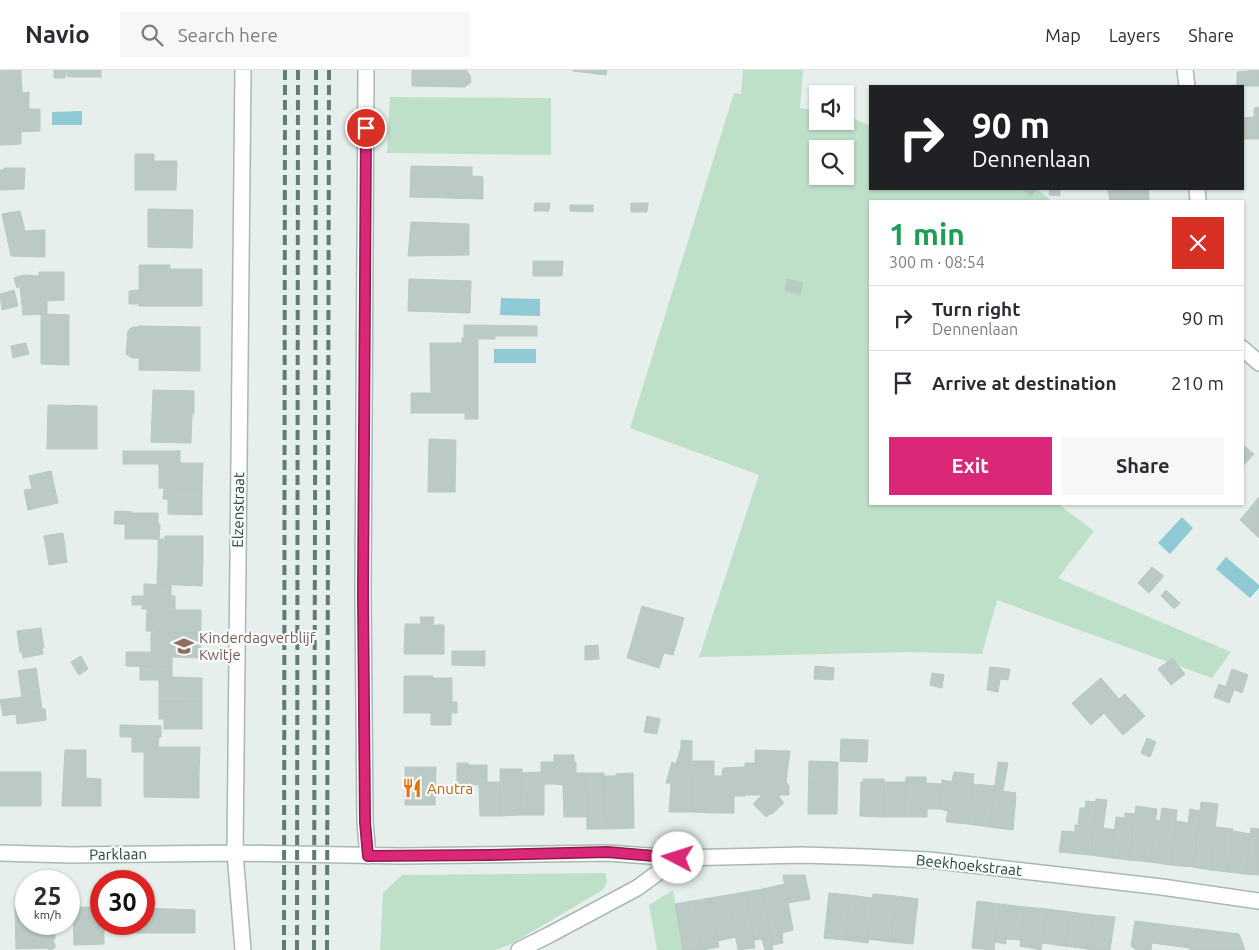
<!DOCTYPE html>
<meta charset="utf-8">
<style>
:root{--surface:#fff;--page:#f7f7f7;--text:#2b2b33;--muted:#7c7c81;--line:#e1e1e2;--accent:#db2777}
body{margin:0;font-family:Ubuntu,sans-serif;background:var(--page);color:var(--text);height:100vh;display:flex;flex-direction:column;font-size:19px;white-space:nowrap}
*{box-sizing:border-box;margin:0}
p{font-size:16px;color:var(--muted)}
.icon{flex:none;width:28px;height:28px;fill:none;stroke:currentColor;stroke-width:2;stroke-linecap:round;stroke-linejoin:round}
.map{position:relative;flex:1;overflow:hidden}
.side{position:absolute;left:869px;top:130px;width:375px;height:305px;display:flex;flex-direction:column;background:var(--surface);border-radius:0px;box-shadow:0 1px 4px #0004}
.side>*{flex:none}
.top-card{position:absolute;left:869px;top:15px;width:375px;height:105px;border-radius:0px;box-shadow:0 1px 4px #0004;background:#202124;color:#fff;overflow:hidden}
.tools{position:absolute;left:809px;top:15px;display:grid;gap:10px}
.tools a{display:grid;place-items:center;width:45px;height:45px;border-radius:0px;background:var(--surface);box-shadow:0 1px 4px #0004;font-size:25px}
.speed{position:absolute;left:15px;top:800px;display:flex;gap:10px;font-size:25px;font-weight:700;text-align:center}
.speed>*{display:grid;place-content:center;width:65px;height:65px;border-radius:50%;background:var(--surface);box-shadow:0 1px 4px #0004;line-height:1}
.speed small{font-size:12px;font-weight:400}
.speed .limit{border:8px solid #d22;background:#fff;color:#111}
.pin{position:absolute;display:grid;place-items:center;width:42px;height:42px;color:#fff;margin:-21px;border:2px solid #fff;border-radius:50%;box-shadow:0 1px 5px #0007}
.me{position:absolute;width:55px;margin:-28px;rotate:275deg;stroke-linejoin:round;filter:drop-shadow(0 0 4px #0008)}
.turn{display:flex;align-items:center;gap:18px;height:105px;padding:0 20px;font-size:22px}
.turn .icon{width:65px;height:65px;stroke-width:2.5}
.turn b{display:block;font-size:35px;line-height:42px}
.round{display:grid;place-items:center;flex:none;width:52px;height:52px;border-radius:0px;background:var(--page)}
.head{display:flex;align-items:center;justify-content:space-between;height:85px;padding:0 20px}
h1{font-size:30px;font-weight:600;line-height:38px;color:#1e9e55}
.cta{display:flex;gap:10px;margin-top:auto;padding:10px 20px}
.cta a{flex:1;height:58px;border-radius:0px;background:var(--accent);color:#fff;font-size:20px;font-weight:600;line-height:58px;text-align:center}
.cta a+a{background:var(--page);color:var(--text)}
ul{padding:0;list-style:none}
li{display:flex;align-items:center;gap:15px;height:65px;padding:0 20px;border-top:1px solid var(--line)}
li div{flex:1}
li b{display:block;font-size:19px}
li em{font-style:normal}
header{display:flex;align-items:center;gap:30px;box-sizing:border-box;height:70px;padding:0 25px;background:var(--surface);border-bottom:1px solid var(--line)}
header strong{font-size:24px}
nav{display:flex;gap:28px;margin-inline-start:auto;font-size:18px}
.search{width:350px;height:45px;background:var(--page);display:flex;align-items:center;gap:12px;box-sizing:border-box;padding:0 18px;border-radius:0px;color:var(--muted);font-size:19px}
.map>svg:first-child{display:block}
</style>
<header>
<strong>Navio</strong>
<div class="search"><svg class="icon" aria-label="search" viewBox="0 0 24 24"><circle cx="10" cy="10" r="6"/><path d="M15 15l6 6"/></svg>Search here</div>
<nav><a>Map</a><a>Layers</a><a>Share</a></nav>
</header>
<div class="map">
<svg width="1259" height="880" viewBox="0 0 1259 880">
<rect width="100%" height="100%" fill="#e6efeb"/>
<path fill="#bfe0c8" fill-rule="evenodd" d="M743,0H803L800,38L817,41L818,51H845V46L851,47L870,56V119H1037L1052,131H870V434H1058L1094,461L1058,508L1231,582L1212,608L997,530L982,584L911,582L699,587L759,405L630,358L734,23L741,24ZM818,79H845V106H818Z
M390,27L551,28V85L387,83Z
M605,803L607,811L603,820L509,875L495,880H380L383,823L402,805Z
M673,820L683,880H657L649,835Z"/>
<path fill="#8ec9d4" d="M82,41V55H52V42Z
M501,228L540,229V246L500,245Z
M494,279H536V293H494Z
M1182,447L1193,458L1170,484L1158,473Z
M1226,487L1259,515V518L1250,528L1216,499Z"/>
<path fill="#bbcac4" stroke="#b8c9c2" d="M21,0L22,23L29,22V39H40V61L21,62V74L0,75V1Z
M54,0H66L65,8H54Z
M67,0H101V7H72L67,6Z
M412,0H466L470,5L471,12L465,17L412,16Z
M573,0H607L606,5L573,1Z
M1249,0H1259V16H1237V2L1249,1Z
M1259,37V69H1242V48L1254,47V38Z
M135,84H154V91H177L176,120H135Z
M411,96L472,97V106L483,107V129L410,127Z
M4,98H25L24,119L0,120V100H4Z
M1022,119H1036L1031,126Z
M1050,119H1060V126L1049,125Z
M1148,119L1149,131H1110L1108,120Z
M535,133H550L549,141H534Z
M631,133H648L647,142H631Z
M570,135H593V142L570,141Z
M148,139L193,140L192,178L148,177Z
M20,141L25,161L45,160V187L11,186L2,144Z
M411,152L469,154V185L408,186Z
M533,191H563L562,206H533Z
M139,195H170V199H202V236H139V234H129V221L139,220Z
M39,202H64V230L47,231V244L23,245L20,216L17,218L14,208L24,205L39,206Z
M409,209L471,211L470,243L408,241Z
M788,209L803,213L800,225L785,220Z
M14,220L18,236L2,240L0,224Z
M47,244L69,245V295L41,294V245Z
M464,255L537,256V266H495V269H478V349H465V343H411V323H431L430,273H462V268H464Z
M139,256L200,257V301L139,300V288H132L126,284L128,261L132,257H140Z
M26,273L29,284L13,288L11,276Z
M153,320L194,321V344H192L191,373L151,372Z
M48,335L97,336V379H47Z
M429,369L456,370L455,422H428Z
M1242,374L1254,384L1242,397Z
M123,381H180V393H203L202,419L159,418V394H123Z
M51,401L58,433L28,440L24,420L32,419L29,406Z
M164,418L202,419V445L168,444V429H163Z
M1259,427V468L1240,450Z
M115,441L132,442V443H158V454H114Z
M125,454H160L159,469H165V466H203V491H158V469H125Z
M63,463L67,492L49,495L44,466Z
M158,491H203L202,516L157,514Z
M1152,497L1164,506L1149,523L1138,513Z
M144,514L171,515V526H175V540H201V563L146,561L147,539H142L143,535H132V526H144Z
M1166,520L1180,533L1174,539L1161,526Z
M642,536L684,548L673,585L664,583L659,598L627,588Z
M420,547H434L433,555H444V584H404L405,554H421Z
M41,558L44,578L42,579L43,584L23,588L22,582H20L17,561Z
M155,562L201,563V588L172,587V597L126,596V582H151V563Z
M598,575L599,589L585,590V576Z
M452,581H485V596L452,595Z
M81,586L88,599L79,605L71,592Z
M1172,588L1185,604L1171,615L1158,599Z
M140,596L172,597V607L202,608V631L159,632V610H140Z
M815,596L834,598L833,610L814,609Z
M990,597L1010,599L1008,610L1000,609L998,622L987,620Z
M36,598L42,639H45L46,650L17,654L16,644L3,646L0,630L22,627L18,601Z
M1232,599L1248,605L1242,623L1226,616Z
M932,603L944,605L942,618L930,615Z
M404,606H433V608H452V632H457V643H451V655H431V643H404Z
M1101,608L1119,629L1125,624L1145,646L1123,665L1104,643L1091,655L1072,633Z
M1219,614L1234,620L1229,633L1214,627Z
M202,631V659H164V649H159V632Z
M647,646L660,649L657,664L644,662Z
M120,655L161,656V667H120Z
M132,667H159L158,677H200L199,703H144V682H132Z
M1147,668L1156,672L1150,687L1141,683Z
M841,669L868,670L867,692L840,691Z
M681,670L692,671V742H669L671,713H666L672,692L676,694L681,677Z
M65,680H86V708L101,709V736H62Z
M755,680L790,681L786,712L789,716V725H780L779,727L784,733L772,744L771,743L766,747L753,734L762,725H745V693H755Z
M554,685H574V692H576V703H586L587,747H564L563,715L554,714Z
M693,691H714V743L692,742Z
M809,691L838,692L837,744H808Z
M541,692H554V714H544V745H521L522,703L541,702Z
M998,692L1008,693L1003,721L1016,723L1015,726H1016L1013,760L989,757Z
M457,693H468V714H457Z
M468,695H487V712H500L501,746H480L479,715L468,714Z
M405,697H436L435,735H405Z
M745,697V726H734V743H714V706H722L723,698Z
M500,699H522L521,745L501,746Z
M0,702H41V736H0Z
M954,702L974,704L968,754L946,752L948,741L939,739L942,710L952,712Z
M144,703H199V728L144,727Z
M586,703H604L606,759H587Z
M633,703L634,758L606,759L603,706H616V704Z
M906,707H926V713L942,714L939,739H927V747H905Z
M863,709H884L883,747L860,746L861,712H863Z
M884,712H906L905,747H883Z
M973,714L995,716L989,757L968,754Z
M1096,729L1107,730L1103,758L1115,760L1112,788L1091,785Z
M1086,731L1096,732L1091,785L1059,782L1062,761L1075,762V755L1078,756L1080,738H1085Z
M1201,732L1218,734L1210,800L1193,797Z
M1136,736L1157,739L1150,792L1129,790Z
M1162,738L1177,740L1171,795L1150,792L1156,750L1160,751Z
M1190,739L1200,741L1193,797L1171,795L1176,751L1188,753Z
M1125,743L1135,744L1129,790L1112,788L1116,747L1125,748Z
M1216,757L1233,759L1228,802L1210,800Z
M1251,758L1259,759V805L1245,804Z
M1233,761L1251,764L1245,804L1228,802Z
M783,805H805L810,829L788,833Z
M785,814L793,860L782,863L783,873L772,875L763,819Z
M763,819L772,875L773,880H765L762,869L754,870L746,822Z
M746,822L755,878L738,880L728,825Z
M829,823L850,825L845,870L824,868Z
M873,824L896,826L891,872L868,869Z
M728,825L736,867L718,871L710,828Z
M850,825L872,828L868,873L845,870Z
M896,826L918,829L913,874L891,872Z
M710,828L719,877L702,880L693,831Z
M693,831L702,880H683L675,834Z
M977,831L1000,834L994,880L972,878Z
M1000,834L1024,837L1020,870L1006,869V874L995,872Z
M73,837H101V854H104V874L74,875Z
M1024,837L1047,839L1041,880L1020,876Z
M15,838H26V854H55V869H53V872L55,874V878L50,880L47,878L16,879Z
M144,838L195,840V863H135V854H144Z
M1047,839L1070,842L1065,876L1042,873Z
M1070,842L1094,845L1088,879L1065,876Z
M1094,845L1115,847L1110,880H1087Z
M1135,851L1239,864L1245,880H1189L1190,878L1152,873L1151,880H1137L1131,876Z"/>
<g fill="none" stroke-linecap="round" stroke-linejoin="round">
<defs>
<path id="street" d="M243,0L235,783L243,880
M366,0L363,523L365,752L368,786
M1185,0L1187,16
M1197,119L1198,131
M1242,278L1259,293
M0,783L71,785L235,783L400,786L607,783L678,788L802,785L866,787L929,790L1162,817L1259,831
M519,880L549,865L637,818L678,788"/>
</defs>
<use href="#street" stroke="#a8b8b2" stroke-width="18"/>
<use href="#street" stroke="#fff" stroke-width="15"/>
<path stroke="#5f7d75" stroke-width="4" stroke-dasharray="10 5" stroke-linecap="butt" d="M284,880L285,0
M297,880L298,0
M314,880L316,0
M327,880L329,0"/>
</g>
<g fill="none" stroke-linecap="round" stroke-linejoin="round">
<defs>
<path id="route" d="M366,58L363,523L365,752L368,786L489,785L607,782L678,788"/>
</defs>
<use href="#route" stroke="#8e194d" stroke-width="12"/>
<use href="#route" stroke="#db2777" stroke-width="9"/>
</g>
<defs>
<symbol id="school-bare" viewBox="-9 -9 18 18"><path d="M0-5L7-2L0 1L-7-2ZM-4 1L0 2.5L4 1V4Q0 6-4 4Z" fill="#8d6e63" stroke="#f7fbf9" stroke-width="2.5" paint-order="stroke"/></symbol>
<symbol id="restaurant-bare" viewBox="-9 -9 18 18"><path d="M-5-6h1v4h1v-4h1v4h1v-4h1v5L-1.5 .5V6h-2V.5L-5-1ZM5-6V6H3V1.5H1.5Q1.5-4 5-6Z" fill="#e8710a" stroke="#f7fbf9" stroke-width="2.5" paint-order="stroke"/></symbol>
</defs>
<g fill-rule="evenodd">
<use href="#school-bare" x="170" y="562" width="28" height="28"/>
<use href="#restaurant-bare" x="398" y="704" width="28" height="28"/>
</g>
<g text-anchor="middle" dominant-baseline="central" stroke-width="4.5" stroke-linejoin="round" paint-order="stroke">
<g font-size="15" fill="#24423a" stroke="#f7fbf9">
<text transform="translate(238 440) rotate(-89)">Elzenstraat</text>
<text transform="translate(118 784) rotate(-1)">Parklaan</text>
<text transform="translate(969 795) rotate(6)">Beekhoekstraat</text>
</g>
<g font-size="15" fill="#785e54" stroke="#f7fbf9" text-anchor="start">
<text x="199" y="567">Kinderdagverblijf<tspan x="199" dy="17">Kwitje</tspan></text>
</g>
<g font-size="15" fill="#c56008" stroke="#f7fbf9" text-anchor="start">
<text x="427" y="718">Anutra</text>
</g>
</g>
</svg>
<div class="tools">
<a><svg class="icon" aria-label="sound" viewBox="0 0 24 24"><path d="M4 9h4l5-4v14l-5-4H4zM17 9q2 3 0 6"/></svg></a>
<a><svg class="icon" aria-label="search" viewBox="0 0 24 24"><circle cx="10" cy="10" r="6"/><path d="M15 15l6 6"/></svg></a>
</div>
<div class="speed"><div>25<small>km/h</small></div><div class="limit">30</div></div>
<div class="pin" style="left:366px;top:58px;background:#d93025"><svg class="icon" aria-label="arrive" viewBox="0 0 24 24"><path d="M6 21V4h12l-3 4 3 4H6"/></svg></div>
<svg class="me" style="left:678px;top:788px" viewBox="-20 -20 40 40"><circle r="19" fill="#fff"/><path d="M0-13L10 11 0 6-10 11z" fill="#db2777"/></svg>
<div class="top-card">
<div class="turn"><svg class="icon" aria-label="right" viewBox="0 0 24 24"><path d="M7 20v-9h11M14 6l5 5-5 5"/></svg><div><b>90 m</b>Dennenlaan</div></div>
</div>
<section class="side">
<div class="head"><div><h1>1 min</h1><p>300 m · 08:54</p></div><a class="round" style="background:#d93025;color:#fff"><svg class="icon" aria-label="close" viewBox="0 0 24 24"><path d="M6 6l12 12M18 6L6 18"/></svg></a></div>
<ul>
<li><svg class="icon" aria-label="right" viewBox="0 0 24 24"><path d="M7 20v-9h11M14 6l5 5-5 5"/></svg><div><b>Turn right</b><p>Dennenlaan</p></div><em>90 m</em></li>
<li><svg class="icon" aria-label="arrive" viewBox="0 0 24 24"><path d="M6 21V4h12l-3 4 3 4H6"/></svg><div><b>Arrive at destination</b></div><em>210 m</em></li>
</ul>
<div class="cta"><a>Exit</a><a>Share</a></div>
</section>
</div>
